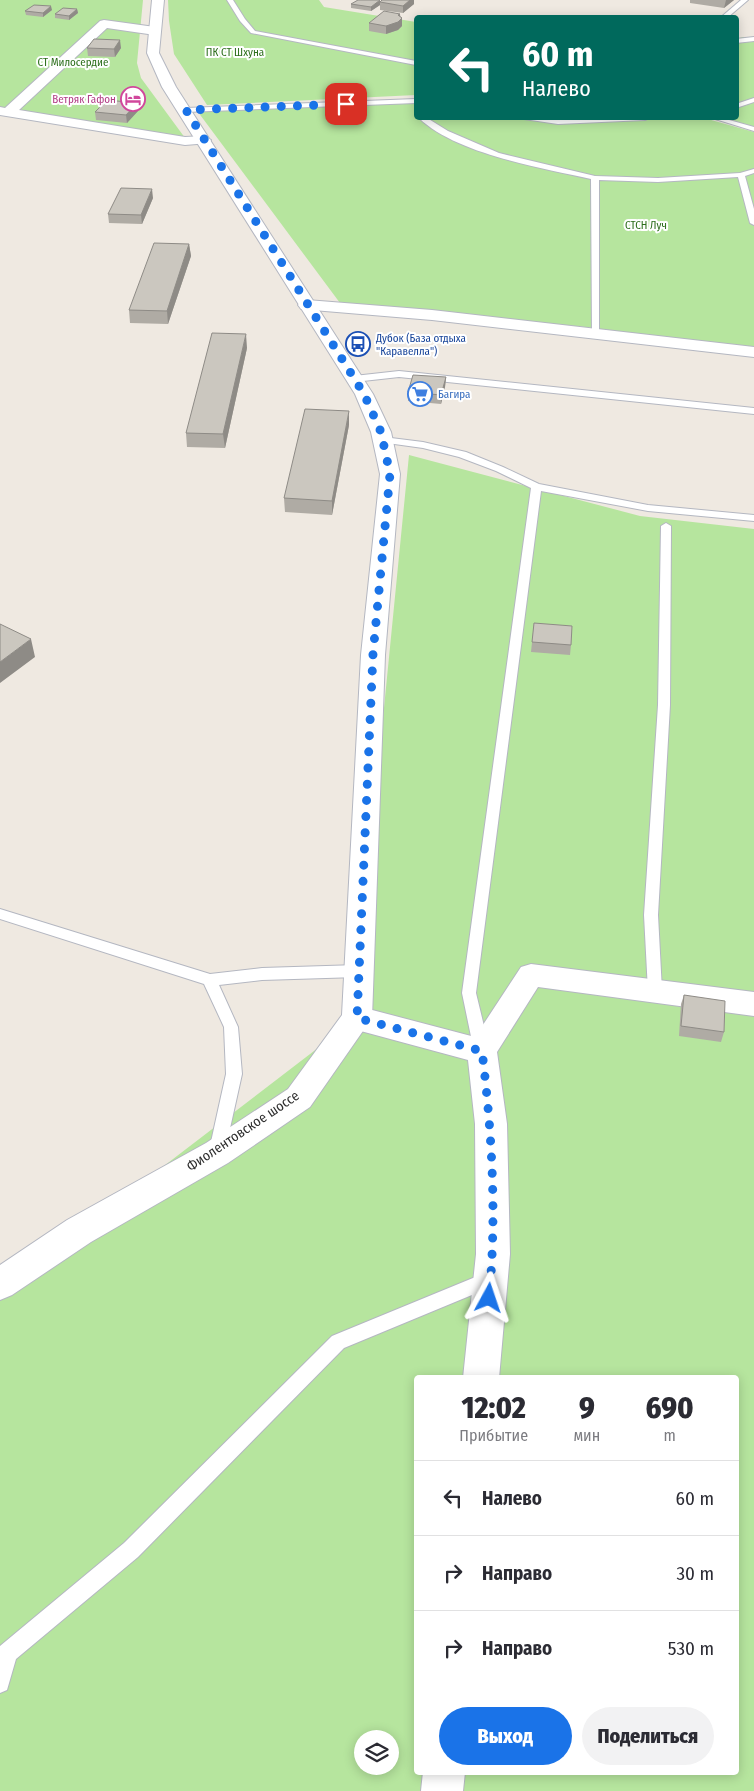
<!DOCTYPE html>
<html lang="ru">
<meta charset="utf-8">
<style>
:root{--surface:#fff;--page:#f2f2f3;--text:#2b2b33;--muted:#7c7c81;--line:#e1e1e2;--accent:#1a73e8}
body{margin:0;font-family:"Fira Sans Condensed",sans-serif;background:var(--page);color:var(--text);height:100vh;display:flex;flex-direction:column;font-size:19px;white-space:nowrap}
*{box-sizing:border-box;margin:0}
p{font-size:16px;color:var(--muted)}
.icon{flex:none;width:28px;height:28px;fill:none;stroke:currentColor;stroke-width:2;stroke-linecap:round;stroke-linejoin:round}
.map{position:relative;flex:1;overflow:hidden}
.panel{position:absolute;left:414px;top:1375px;width:325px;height:400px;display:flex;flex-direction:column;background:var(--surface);border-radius:5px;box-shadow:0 2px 12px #0003}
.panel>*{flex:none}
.guide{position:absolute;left:414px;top:15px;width:325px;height:105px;border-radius:5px;box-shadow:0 2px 12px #0003;background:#00695c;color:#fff;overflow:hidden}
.buttons{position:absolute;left:354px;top:1730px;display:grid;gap:10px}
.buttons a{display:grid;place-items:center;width:45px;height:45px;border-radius:50%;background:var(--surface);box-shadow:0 2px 12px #0003;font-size:25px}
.pin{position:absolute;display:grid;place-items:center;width:42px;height:42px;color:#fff;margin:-21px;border-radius:10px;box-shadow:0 2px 8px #0006}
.me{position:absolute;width:55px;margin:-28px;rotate:5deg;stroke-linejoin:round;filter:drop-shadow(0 0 4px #0008)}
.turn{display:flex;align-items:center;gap:18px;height:105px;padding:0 25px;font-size:22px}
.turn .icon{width:65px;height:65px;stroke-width:2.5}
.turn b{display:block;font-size:35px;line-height:42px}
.eta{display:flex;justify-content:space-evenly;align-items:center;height:85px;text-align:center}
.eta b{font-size:30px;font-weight:800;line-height:35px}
.action{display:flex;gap:10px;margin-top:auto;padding:10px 25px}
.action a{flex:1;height:58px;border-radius:30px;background:var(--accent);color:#fff;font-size:20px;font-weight:800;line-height:58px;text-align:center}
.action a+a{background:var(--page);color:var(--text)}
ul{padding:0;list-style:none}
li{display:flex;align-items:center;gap:15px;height:75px;padding:0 25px;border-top:1px solid var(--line)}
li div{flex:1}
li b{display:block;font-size:19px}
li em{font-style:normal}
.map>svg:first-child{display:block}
</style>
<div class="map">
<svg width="754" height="1791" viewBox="0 0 754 1791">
<rect width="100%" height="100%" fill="#efe9e1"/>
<path fill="#b6e59e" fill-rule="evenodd" d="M0,0H143L137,63L141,78L188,142L0,114Z
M168,0H319L324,7L416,22V95L207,105L174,54L169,21Z
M743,37L754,39V130L708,118H736V39Z
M416,103V118H704L754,132V349L585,327L340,303L198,112Z
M409,455L640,516L754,529V1791H0V1289L79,1231L357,1018L358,971ZM416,1378H736V1772H416ZM362,1739H390V1766H362Z"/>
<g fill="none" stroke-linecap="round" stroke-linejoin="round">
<defs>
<path id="service" d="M227,0H233L245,19L255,31L416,61V65L251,33L240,21Z
M741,0H748L727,18H720Z
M754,37V41L736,43V39Z
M754,98V102L736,108V104Z
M416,99V103L186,112L183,110L186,108Z
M419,118H427L448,131L499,153L595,176L658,178L740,173L754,169V173L745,176L754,209V225L750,223L738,177L658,182L599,180V334L592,336L591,179C542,168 456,154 419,118Z
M517,118L558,120L649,118L645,120L558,124Z
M712,118H722L754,127V131Z
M399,371L754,408V414L399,377L354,382L349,379L354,376Z
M383,437L423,442L466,452L503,467L539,484L648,505L754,515V521L648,511L541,491L476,993L490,1051L487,1055L482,1057L477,1055L474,1051L462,993L531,488L496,471L459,457L423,448L380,442L378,440Z
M666,523L671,526L670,705L658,915L662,991L660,995H650L648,991L644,915L658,705L661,526Z
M0,909L210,974L262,968L358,965L363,967L365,971L363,975L358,977L262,980L219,985L238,1027L242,1074L225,1151L223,1156L217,1158L211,1156L209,1151L226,1074L224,1027L204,984L0,919Z
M490,1271L496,1273L499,1279L496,1285L344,1348L138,1557L16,1659L7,1690L0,1693V1646L124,1543L332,1336Z"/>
<path id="minor" d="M104,20L155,27L161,31L155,35L107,28L19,110L185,137L204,136L211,140L209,143L185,145L0,115V107L5,108L100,21Z
M307,300L432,310L754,347V357L432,320L301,309L298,305L301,301Z
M531,964L754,992V1016L538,987L497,1052L507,1124L510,1254L499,1378H463L476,1254L475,1124L468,1060L357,1030L347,1026L342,1018L347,1010L357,1006L475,1037L521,967Z
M423,1772H465L463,1791H421Z"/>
<path id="secondary" d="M152,0H164L159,53L176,87L373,394L391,432L400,474L385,655L372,1018L310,1107L228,1163L91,1242L12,1295L0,1300V1265L67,1220L206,1143L288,1089L342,1015L361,655L380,474L371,432L355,394L162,87L147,53Z"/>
</defs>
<use href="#service" stroke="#b4b7c1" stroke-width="2"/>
<use href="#minor" stroke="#b4b7c1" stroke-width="2"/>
<use href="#secondary" stroke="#b4b7c1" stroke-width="2"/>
<use href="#service" fill="#fff" fill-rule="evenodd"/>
<use href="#minor" fill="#fff" fill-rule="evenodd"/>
<use href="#secondary" fill="#fff" fill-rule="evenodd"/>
</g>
<path fill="#afaba4" d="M382,0H414V4L403,13L380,10V5L371,11L351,8V4L380,2Z
M690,0H734L724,8L690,3Z
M77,9L78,13L69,20L55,18V14Z
M52,10L43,17L26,15L25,11Z
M400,14L402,26L398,30L386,34L369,31V23Z
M87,48H121L115,57L88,56Z
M138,111L127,123L96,120L95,112Z
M153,198L142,224L109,223L108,214Z
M189,244L191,256L168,324L130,323L129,310Z
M247,348L225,448L187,447L186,433Z
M446,377L445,387L441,404L408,401V392Z
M349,425L332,515L285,512L284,498Z
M534,623L571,645L570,655L531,652Z
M684,995L724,1032L721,1042L679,1036L681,1004Z"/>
<path fill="#8e8b86" d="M380,0V5L371,11V7Z
M410,0H414V4L403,13V6Z
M726,0H734L724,8Z
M51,6L52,10L43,17V13Z
M77,9L78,13L69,20V16Z
M400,14V20L402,18V26L398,30L386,34V26Z
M120,40L121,48L115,57L114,49Z
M137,103L138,111L127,123L126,115Z
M152,189L153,198L142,224L141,215Z
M189,244L191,256L168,324L167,311Z
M246,334L247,348L225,448L223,434Z
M446,377L445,387L441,404V395Z
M349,411V425L332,515V501Z
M31,639L35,657L0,683V662Z"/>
<path fill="#cbc7bf" stroke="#8e8b86" d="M358,0H380L371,7L351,4Z
M382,0H410L403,6L380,2Z
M34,5L51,6L43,13L25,11Z
M63,8L77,9L69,16L55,14Z
M384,11L400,14L398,15L402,18L398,22L386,26L369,23Z
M94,39L120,40L114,49L87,48Z
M107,100L137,103L126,115L95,112Z
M121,188L152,189L141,215L108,214Z
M154,243L189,244L167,311L129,310Z
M212,333L246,334L223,434L186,433Z
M413,375L446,377L441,395L408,392Z
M305,409L349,411L332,501L284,498Z
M534,623L572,626L571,645L532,642Z
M0,624L31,639L0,662Z
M684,995L725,1001L724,1032L681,1026Z"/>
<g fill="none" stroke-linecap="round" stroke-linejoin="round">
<path stroke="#1a73e8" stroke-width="9" stroke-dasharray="0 16.2" d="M346,104L186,110L364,394L381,432L390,474L373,654L357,1018L482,1051C492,1133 497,1216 489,1298"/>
</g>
<defs>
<symbol id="hotel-ring" viewBox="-11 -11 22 22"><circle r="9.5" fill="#fff" stroke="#d1479c" stroke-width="1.5"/><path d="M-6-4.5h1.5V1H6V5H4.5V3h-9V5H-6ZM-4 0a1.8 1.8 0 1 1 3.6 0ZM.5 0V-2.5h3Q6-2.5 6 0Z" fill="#d1479c"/></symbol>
<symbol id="bus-ring" viewBox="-11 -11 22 22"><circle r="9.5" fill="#fff" stroke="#1a4fb4" stroke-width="1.5"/><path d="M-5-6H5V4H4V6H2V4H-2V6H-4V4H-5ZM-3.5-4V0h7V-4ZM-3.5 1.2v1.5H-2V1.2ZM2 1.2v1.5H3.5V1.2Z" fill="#1a4fb4"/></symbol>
<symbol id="supermarket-ring" viewBox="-11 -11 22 22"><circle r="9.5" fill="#fff" stroke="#3f7fe0" stroke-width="1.5"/><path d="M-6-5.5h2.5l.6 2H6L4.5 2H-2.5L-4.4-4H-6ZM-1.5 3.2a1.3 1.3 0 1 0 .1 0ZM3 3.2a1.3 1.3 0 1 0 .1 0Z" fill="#3f7fe0"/></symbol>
</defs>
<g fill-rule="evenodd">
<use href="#hotel-ring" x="119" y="85" width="28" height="28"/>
<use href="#bus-ring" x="344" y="330" width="28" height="28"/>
<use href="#supermarket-ring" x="406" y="380" width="28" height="28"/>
</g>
<g text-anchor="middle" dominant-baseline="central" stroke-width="4" stroke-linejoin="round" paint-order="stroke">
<g font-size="11" fill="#2c6e1b" stroke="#fff">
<text x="235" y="52">ПК СТ Шхуна</text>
<text x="73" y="62">СТ Милосердие</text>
<text x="646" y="225">СТСН Луч</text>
</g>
<g font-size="11" fill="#b23c85" stroke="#fff" text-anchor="end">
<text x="116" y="99">Ветряк Гафон</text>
</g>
<g font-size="11" fill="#164399" stroke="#fff" text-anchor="start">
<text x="376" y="338">Дубок (База отдыха<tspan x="376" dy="13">"Каравелла")</tspan></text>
</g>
<g font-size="11" fill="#366cbe" stroke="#fff" text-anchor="start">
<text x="438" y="394">Багира</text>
</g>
<g font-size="14" fill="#2e2e2e" stroke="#fff">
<text transform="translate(243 1131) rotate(-34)">Фиолентовское шоссе</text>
</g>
</g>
</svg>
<div class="buttons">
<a><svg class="icon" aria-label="layers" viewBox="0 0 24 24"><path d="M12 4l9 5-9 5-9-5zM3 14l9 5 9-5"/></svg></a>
</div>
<div class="pin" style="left:346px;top:104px;background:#d93025"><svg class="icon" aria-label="arrive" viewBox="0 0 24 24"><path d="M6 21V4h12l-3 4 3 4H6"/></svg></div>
<svg class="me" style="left:489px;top:1298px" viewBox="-20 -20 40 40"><path d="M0-17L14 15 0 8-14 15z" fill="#1a73e8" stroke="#fff" stroke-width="4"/></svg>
<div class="guide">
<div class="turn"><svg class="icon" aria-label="left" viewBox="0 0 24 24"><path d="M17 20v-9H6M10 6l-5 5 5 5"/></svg><div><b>60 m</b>Налево</div></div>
</div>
<section class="panel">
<div class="eta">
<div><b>12:02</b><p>Прибытие</p></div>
<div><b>9</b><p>мин</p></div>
<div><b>690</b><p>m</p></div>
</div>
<ul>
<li><svg class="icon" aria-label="left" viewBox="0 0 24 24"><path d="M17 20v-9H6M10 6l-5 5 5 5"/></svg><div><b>Налево</b></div><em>60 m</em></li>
<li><svg class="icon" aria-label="right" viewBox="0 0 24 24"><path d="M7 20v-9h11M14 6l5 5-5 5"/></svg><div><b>Направо</b></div><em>30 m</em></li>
<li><svg class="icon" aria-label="right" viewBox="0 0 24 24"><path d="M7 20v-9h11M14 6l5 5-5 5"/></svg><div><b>Направо</b></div><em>530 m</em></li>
</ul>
<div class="action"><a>Выход</a><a>Поделиться</a></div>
</section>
</div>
